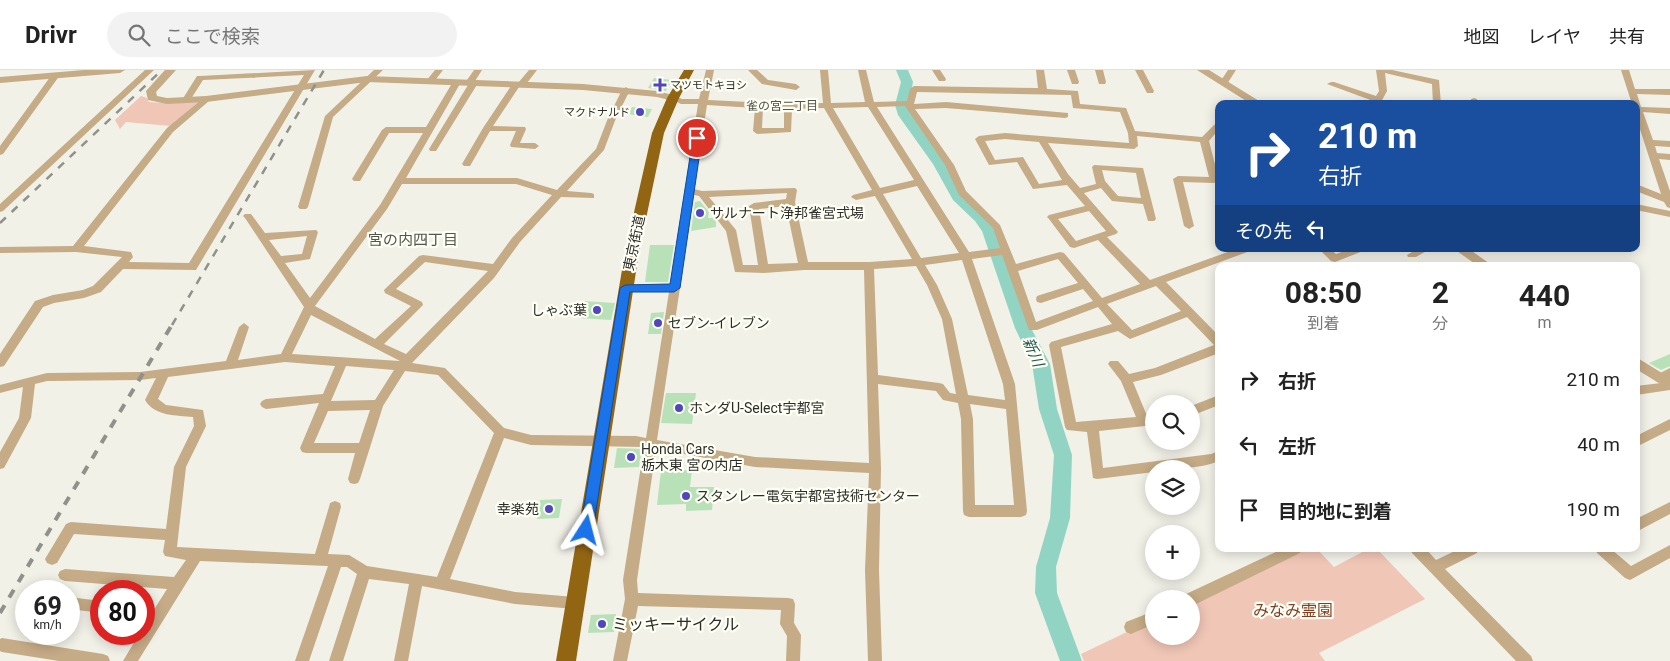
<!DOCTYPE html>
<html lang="ja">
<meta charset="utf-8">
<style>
:root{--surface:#fff;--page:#f2f2f2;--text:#222;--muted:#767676;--line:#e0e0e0}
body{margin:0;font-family:Roboto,"Noto Sans JP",sans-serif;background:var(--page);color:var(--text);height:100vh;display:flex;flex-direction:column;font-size:19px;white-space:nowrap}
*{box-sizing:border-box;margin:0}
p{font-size:16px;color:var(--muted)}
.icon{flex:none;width:28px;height:28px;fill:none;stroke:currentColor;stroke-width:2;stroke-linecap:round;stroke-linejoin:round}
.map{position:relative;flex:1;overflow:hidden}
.sheet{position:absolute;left:1215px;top:192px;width:425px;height:290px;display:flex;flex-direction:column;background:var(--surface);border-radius:10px;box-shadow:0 2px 12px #0003}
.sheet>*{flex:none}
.guide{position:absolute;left:1215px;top:30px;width:425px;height:152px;border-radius:10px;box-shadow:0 2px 12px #0003;background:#1a4fa0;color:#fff;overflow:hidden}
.tools{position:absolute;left:1145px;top:325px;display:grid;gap:10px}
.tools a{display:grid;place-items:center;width:55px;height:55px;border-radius:50%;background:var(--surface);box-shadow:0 2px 12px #0003;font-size:25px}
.speed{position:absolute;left:15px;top:510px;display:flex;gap:10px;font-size:25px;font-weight:700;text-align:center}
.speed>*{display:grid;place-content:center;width:65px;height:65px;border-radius:50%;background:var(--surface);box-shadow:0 2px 12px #0003;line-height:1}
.speed small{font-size:12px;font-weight:400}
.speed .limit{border:8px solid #d22;background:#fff;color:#111}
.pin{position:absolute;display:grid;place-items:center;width:42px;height:42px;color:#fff;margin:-21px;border:2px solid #fff;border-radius:50%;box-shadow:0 1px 5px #0007}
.me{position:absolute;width:55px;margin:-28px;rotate:9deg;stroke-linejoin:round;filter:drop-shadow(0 0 4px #0008)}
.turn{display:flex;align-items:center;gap:18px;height:105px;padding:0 20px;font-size:22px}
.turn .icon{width:65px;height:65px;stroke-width:2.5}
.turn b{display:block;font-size:35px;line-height:42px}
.then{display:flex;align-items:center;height:48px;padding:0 20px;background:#0003;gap:10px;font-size:19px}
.eta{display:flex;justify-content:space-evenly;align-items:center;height:85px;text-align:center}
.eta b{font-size:30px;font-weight:700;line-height:35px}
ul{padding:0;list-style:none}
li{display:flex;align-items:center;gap:15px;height:65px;padding:0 20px}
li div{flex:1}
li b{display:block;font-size:19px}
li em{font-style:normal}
header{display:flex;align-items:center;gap:30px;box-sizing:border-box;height:70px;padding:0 25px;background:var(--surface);border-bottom:1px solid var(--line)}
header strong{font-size:24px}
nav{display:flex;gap:28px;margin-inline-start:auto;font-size:18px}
.search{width:350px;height:45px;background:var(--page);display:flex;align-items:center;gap:12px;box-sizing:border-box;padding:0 18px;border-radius:28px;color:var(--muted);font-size:19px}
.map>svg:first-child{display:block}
</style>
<header>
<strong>Drivr</strong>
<div class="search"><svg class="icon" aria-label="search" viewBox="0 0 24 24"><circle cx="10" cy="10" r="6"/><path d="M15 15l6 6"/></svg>ここで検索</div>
<nav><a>地図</a><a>レイヤ</a><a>共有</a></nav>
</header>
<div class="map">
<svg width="1670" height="591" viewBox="0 0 1670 591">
<rect width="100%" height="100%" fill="#f1f1e8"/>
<path fill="#f0c6b6" d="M141,26L147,28L149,32L164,33L200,31L171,56L126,52L120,59L115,50Z
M1301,479H1317L1334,497L1368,479H1377L1425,529L1319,583L1325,591H1084L1081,584L1154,549V566H1191V531Z"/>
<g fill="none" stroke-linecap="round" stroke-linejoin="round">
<path fill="#92d4c4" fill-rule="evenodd" d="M896,0H908L913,12L909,35L912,45L947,93L964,124L985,143L997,160L1031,258L1050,294L1057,339L1072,385L1070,448L1056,497L1057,523L1082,591H1060L1035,523L1036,497L1050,448L1054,385L1039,339L1032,294L1015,258L982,161L975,151L953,130L933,94L898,45L895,35L901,12Z"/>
</g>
<path fill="#b9e1b8" d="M654,8L672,10L666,21L648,18Z
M632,37L652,39L648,47L627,44Z
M700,131L709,142L708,148H714L716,152V157L691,161L695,132Z
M650,175H674L668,212H645Z
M583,231L615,233L611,250L577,248Z
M664,242L661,264H648L651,243Z
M1670,284V296L1661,300L1649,293Z
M666,323H696L692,354L661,353Z
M617,378L642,379L639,397L614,398Z
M661,400H692L690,417H714L712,440L686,441V434L657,435Z
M562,429L559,448L537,449L540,430Z
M616,544L614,562L588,563L591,545Z"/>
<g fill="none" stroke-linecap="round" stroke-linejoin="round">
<path fill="#c5ab86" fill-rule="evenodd" d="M145,0H154L3,141L0,142V134Z
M315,0L196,200L123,199L101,222L84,228L54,233L43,237L4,296L0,297V284L35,231L53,225L83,220L93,216L122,187L76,182L0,183V177L73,176L167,58L206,26L209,27V31L173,62L84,176L131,182L133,187L129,192L189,193L304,5L203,10L189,32H183L182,30L197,6H200Z
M374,0H383L333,47L308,137L306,139H300L298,137L325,46Z
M435,0H443L433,13H427L426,11Z
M474,0H482L475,11L478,13L436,81H430L429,79L468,15L465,13Z
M529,0H537L524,17H519L493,56L525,57L526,59L520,73H535L539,76L535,79L511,77L510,75L516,61H490L470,96H464L462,94L483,58L513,13H518Z
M706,0H714L708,30L788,34L823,33L820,0H828L831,33L865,32L858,0H866L874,32L907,31L910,19L914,16L1038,18L1036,0H1044L1047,19L1078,21L1080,34L1126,38L1135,61L1202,67L1214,55L1219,52V59L1209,71L1219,110L1214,113L1183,112L1194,156L1189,159L1184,156L1173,109L1178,106L1209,107L1200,72L1137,66L1138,76L1134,79L1048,73L1068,104L1080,118L1096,114L1092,97L1094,95L1143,98L1156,149L1154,151H1148L1143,134L1112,131L1101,118L1084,123L1118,162L1116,164L1107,167L1150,210L1236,179H1251L1250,181L1166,212L1219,266V283L1161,305L1133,312L1147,346L1154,345V355L1099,361L1103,398L1211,384L1219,381V391C1199,399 1175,399 1154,399V402L1097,409L1093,408L1087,362L1067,360L1065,357L1049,275L1051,272L1112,254L1098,237L1037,260H1029L1002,185L972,189L1015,314L1027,441L1026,445L1021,447H969L964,445L963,441L961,349L958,333L943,330L936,321L878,314L881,398L879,500L882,591H868L865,500L869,403L755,397L656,379L637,510L638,523L788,528L793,529L795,534L794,553L801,565L800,591H786L787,566L780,554L781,540L638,536L627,591H613L625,529L623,510L644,377L531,375L504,368L450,509L515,522L575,527L580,528L582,533L580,538L575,539L515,534L422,516L408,591H394L409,514L369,509L343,591H329L357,504L347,497H341L309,591H295L328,496L200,491L138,591H123L139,564H144V556L148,550L144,549V537L155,538L167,519L65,511L60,509L58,505L60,501L65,499L174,507L186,490L165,486L163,482L165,470L74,464L57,493L52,495L47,493L45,489L66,454L71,452L166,459L174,397L194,356L193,347C177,345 155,347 145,330L156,308L140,310L47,311L35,314L31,348L4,398L0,399V382L19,348L23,317L0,323V315L47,303L140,302L226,291L239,257L244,253L249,257L238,290L281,284L304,237L245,148L243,146L245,144H251L265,163L316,160L318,162L310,189L285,193L310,228L380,135L423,63H389L360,111H354L352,109L382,60L386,57H426L454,10H460L461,12L406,108H517L557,120L596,79L608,48L622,20L626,17L630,20L616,48L604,80L567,121L591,123L594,124V128L561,127L520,172L494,208L412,293L445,298L504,358L531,365L636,366L646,368L669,222H625L620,218L625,214H670L698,34H681L669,28L673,25L682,29H699ZM917,22L1071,25L1073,38L1120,42L1128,63L1129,73L1005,63L979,66L975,69L989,95L1017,92L1033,119L1067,115L1085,136L1049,145L1047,147L1049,149L1070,177L1074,178L1098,170L1140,214L1102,228L1064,183L1060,182L1016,194L1000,155L966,121L954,95L915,39L946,38L1065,48L1068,47V43L946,32L914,34ZM707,35L755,38L753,61L757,64L791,62L792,39L824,38L872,120L853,125L851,127L856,130L875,126L912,189L869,192H808L795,132L797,120L795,118L702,121L694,119ZM905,36L945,95L959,125L993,158L1000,178L969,182L877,37ZM868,37L914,110L880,118L833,38ZM763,38L784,39V58H762ZM1005,69L1039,72L1062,110L1039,114L1023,87L995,90L985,71ZM1102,100L1136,103L1141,128L1118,126L1105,111ZM402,114H516L552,125L512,168L493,194L423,185L419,186L384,220L385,223L411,236L375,269L315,236L387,139ZM917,116L959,183L921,188L883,124ZM787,123L786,129L754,133L749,136L758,195H743L736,160L709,127ZM694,125L699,126L726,161L735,202L764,203L804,200H864L869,393L755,387L657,370ZM786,136L798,193L768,194L759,139ZM1089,141L1106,161L1076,171L1058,149ZM307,166L302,184L281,186L269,170ZM1058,189L1078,213L1037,226L1036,229L1037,232L1041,233L1083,219L1093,231L1036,252L1018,201ZM962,190L1003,314L1005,330L968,325L952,249L937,215L925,195ZM425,192L488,201L406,284L384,274L423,235L422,232L396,219ZM916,196L927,215L942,249L956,324L950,323L943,314L939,313L878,305L874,199ZM1156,216L1181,241L1132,260L1107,234ZM311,245L400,291L292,284ZM1187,247L1214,275L1155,298L1129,304L1118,291H1110L1108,294L1121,311L1136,347L1076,352L1061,277L1118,261L1130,269ZM285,292L335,296L323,324L266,329L262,331L260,334L262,337L266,339L319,333L300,378L302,382L306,383H355L348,409L350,413L354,414L358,413L360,409L383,336L405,301L438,305L494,363L437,507L367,496L349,485L328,484L341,437L340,433L335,431L330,433L329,437L315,484L177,477L186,397L206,356L203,340L166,335L158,329L168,307ZM346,296L394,300L375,330L331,331ZM970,334L1006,339L1014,435H975L973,349ZM370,340L359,373H314L328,341Z
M748,0H757L768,10L796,14L800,17L796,20L762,14Z
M932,0H940L946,9L945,11H939Z
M1067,0H1075L1079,12L1078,14H1072Z
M1095,0H1103L1106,12L1105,14H1099Z
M1135,0H1143L1154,21L1153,23H1147Z
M1228,0H1236L1227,14H1221L1220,12Z
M1376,0H1392L1439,10L1441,34H1433L1432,14L1385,3L1387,21L1380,34H1372L1373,31L1327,14L1331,12H1334L1376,26L1379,21Z
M1621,0H1629L1635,19H1670V25L1637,24L1641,37L1670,38V44L1643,42L1653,70L1670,71V77L1655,76L1657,83L1670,84V90L1659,89L1670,121V138L1667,137L1664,132L1636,121V114L1661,124L1636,47V34H1632Z
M53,3L60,5L3,84L0,85V76Z
M1474,28L1477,29L1478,34H1470L1471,29Z
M1636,134L1670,141V147L1636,140Z
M1319,179H1330L1336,184L1350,179H1364L1363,181L1335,192L1331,191Z
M1417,179H1430L1416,187H1408L1407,185Z
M1670,298V308L1660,312L1656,311L1654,308L1656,305Z
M1670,312V320L1636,325V316Z
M1219,325V335L1191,346V336Z
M1670,349V360L1636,377V366Z
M1670,432V444L1636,462V449Z
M1670,475V488L1630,510L1625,508L1597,483L1595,479H1611L1631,496Z
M1282,479H1302L1300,483L1196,534L1191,535V529H1184L1186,524Z
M1410,479H1426L1436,490L1459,479H1478L1477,483L1445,499L1531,586L1533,591H1516L1412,483Z
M69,527L101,531V543L69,539Z
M1154,541V554L1131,564L1126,562L1124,557L1126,552Z
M2,568L103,584L108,586L110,591H59L2,582L0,581V569Z"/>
<path fill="#c5ab86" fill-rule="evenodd" d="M84,0H125L120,3L0,13V7Z
M165,0H176L156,22L157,26L167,28L206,26L367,6L583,14L657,21L677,26L678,28L673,31L657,27L583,20L367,12L206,32L167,34L148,30L146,21Z
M1197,0H1209L1264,34H1251Z
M1454,179H1469L1493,196H1478Z
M1636,287L1670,308V320L1636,299Z"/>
<path fill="#926512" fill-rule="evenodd" d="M684,0H694L679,28L664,63L639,182L576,591H556L625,182L652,63L667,28Z"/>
<path stroke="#91918b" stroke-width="2.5" stroke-dasharray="8 8" stroke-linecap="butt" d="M0,153L162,0
M172,255L324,0"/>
<path stroke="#91918b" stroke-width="4" stroke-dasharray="9 9" stroke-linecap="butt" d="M0,543L173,253"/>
</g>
<path fill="#1a73e8" stroke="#114b97" d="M697,65L702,68L680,218L674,222H630L593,460L591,465L586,466L582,465L580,460L620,218L625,215L670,214L693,68Z"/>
<g fill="#5047be" stroke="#fefff5" stroke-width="2">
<path d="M657.5 7.5h5v5h5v5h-5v5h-5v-5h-5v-5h5z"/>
<circle cx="640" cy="42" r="5"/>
<circle cx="700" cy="143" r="5"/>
<circle cx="597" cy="240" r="5"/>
<circle cx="658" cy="253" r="5"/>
<circle cx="679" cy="338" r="5"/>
<circle cx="631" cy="387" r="5"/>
<circle cx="686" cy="426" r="5"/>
<circle cx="549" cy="439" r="5"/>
<circle cx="602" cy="554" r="5"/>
</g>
<g text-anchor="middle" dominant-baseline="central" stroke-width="4.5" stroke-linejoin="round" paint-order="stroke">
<g font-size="11" fill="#2c2c29" stroke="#fefff5" text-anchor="start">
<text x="670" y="15">マツモトキヨシ</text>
<text x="630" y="42" text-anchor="end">マクドナルド</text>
</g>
<g font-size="12" fill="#55554e" stroke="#fefff5">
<text x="782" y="36">雀の宮二丁目</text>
</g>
<g font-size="14" fill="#2c2c29" stroke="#fefff5" text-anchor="start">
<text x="710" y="143">サルナート浄邦雀宮式場</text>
<text x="587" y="240" text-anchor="end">しゃぶ葉</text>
<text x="668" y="253">セブン-イレブン</text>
<text x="689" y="338">ホンダU-Select宇都宮</text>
<text x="641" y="379">Honda Cars<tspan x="641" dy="16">栃木東 宮の内店</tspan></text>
<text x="696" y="426">スタンレー電気宇都宮技術センター</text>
<text x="539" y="439" text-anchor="end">幸楽苑</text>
</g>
<g font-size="14" fill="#2c2c29" stroke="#fefff5">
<text transform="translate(634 173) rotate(-78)">東京街道</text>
</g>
<g font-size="15" fill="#55554e" stroke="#fefff5">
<text x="413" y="170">宮の内四丁目</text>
</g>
<g font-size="15" font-style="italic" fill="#20564c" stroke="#fefff5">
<text transform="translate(1033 282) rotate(67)">新川</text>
</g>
<g font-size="16" fill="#813e23" stroke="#fefff5">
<text x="1293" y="540">みなみ霊園</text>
</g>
<g font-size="16" fill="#2c2c29" stroke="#fefff5" text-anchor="start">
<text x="612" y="554">ミッキーサイクル</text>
</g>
</g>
</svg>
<div class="tools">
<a><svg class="icon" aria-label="search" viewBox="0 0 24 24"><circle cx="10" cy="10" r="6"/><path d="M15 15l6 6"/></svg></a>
<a><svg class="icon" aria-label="layers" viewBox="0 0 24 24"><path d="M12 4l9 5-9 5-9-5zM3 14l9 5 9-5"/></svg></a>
<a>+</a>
<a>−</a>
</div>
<div class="speed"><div>69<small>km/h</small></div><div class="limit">80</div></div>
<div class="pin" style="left:697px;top:68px;background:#d93025"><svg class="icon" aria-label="arrive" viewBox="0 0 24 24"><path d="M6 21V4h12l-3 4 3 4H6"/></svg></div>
<svg class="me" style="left:586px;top:460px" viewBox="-20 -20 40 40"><path d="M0-17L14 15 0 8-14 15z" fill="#1a73e8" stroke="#fff" stroke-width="4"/></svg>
<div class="guide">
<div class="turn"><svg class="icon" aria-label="right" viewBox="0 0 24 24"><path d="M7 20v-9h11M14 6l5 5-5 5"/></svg><div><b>210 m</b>右折</div></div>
<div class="then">その先<svg class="icon" aria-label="left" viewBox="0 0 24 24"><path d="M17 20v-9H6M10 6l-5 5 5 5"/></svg></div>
</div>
<section class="sheet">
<div class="eta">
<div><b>08:50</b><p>到着</p></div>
<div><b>2</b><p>分</p></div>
<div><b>440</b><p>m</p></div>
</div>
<ul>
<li><svg class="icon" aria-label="right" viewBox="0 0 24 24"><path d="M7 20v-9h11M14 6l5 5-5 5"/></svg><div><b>右折</b></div><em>210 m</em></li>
<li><svg class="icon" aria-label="left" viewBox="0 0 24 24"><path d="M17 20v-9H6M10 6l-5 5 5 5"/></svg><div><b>左折</b></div><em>40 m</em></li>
<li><svg class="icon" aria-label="arrive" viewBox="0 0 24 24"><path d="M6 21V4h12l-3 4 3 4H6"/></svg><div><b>目的地に到着</b></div><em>190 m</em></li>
</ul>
</section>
</div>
